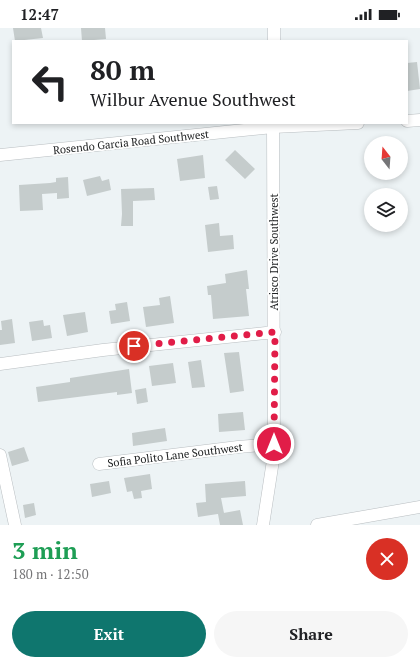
<!DOCTYPE html>
<meta charset="utf-8">
<style>
:root{--surface:#fff;--page:#f6f6f6;--text:#202124;--muted:#757577;--accent:#0f766e}
body{margin:0;font-family:"PT Serif",serif;background:var(--page);color:var(--text);height:100vh;display:flex;flex-direction:column;font-size:15px;white-space:nowrap}
*{box-sizing:border-box;margin:0}
p{font-size:13px;color:var(--muted)}
.icon{flex:none;width:22px;height:22px;fill:none;stroke:currentColor;stroke-width:2;stroke-linecap:round;stroke-linejoin:round}
.map{position:relative;height:497px;overflow:hidden}
.side{display:flex;flex-direction:column;background:var(--surface);flex:1}
.side>*{flex:none}
.banner{position:absolute;left:12px;top:12px;width:396px;height:84px;border-radius:0px;box-shadow:0 2px 6px #0003;background:#fff;color:var(--text);overflow:hidden}
.needle{width:26px;rotate:343deg}
.fabs{position:absolute;left:364px;top:108px;display:grid;gap:8px}
.fabs a{display:grid;place-items:center;width:44px;height:44px;border-radius:50%;background:var(--surface);box-shadow:0 2px 6px #0003;font-size:20px}
.pin{position:absolute;display:grid;place-items:center;width:34px;height:34px;color:#fff;margin:-17px;border:2px solid #fff;border-radius:50%;box-shadow:0 1px 4px #0007}
.me{position:absolute;width:44px;margin:-22px;rotate:0deg;stroke-linejoin:round;filter:drop-shadow(0 0 3px #0008)}
.turn{display:flex;align-items:center;gap:14px;height:84px;padding:0 12px;font-size:18px}
.turn .icon{width:52px;height:52px;stroke-width:2.5}
.turn b{display:block;font-size:28px;line-height:34px}
.round{display:grid;place-items:center;flex:none;width:42px;height:42px;border-radius:21px;background:var(--page)}
.summary{display:flex;align-items:center;justify-content:space-between;height:68px;padding:0 12px}
h1{font-size:24px;font-weight:600;line-height:30px;color:#1e9e55}
.action{display:flex;gap:8px;margin-top:auto;padding:8px 12px}
.action a{flex:1;height:46px;border-radius:24px;background:var(--accent);color:#fff;font-size:16px;font-weight:600;line-height:46px;text-align:center}
.action a+a{background:var(--page);color:var(--text)}
.status{display:flex;justify-content:space-between;align-items:center;height:28px;padding:0 20px;background:var(--surface);direction:ltr}
.status svg{height:11px;fill:currentColor}
.map>svg:first-child{display:block}
</style>
<div class="status"><b>12:47</b><svg viewBox="0 0 49 12"><path d="M0 12V9h3v3zM5 12V6h3v6zM10 12V3h3v9zM15 12V0h3v12zM26 1h20v11H26zM47 4h2v5h-2z"/></svg></div>
<div class="map">
<svg width="420" height="497" viewBox="0 0 420 497">
<rect width="100%" height="100%" fill="#edf3f5"/>
<path fill="#c5cccc" d="M13,0H41L43,10L15,13Z
M81,0H105L106,11L82,13Z
M417,34L420,61L407,63V35Z
M235,122L255,141L245,151L225,132Z
M203,127L205,150L180,153L177,131Z
M100,148L102,153L109,151L111,162L87,168L83,152Z
M68,149L69,170L57,171V165L42,166L43,182L20,183L19,157L50,155L56,154V150Z
M217,158L219,171L210,172L208,159Z
M154,160L155,172L133,173V198H121L122,186L121,161Z
M219,195L220,208L233,207L234,221L208,224L205,197Z
M247,242L249,261H246L249,288L213,291L211,267H208L207,258L226,255L225,246Z
M170,268L174,295L146,299L143,279L160,277L159,270Z
M127,274L130,293L111,296L109,283L116,282L115,276Z
M85,284L88,304L67,308L63,287Z
M12,291L15,315L0,317V302H2L1,293Z
M43,292L44,298L50,297L52,310L32,313L29,294Z
M239,324L244,363L230,365L224,325Z
M201,332L205,359L192,360L188,334Z
M173,335L176,355L152,358L149,338Z
M129,341L132,365L117,367V364L38,374L36,359L70,354V350Z
M146,360L148,374L137,376L135,362Z
M243,384L245,402L219,404L218,386Z
M165,400L167,413L133,418L132,405Z
M24,419L29,433L12,438L8,424Z
M150,446L152,461L141,463L142,470L134,471L132,463L127,464L124,450Z
M109,453L111,465L92,469L90,456Z
M245,453L246,468L221,470L224,485L198,489L196,475L206,474L205,456Z
M34,475L36,487L25,490L23,477Z
M240,482L243,497H220L218,486Z"/>
<g fill="none" stroke-linecap="round" stroke-linejoin="round">
<defs>
<path id="minor" d="M274,0V13
M407,93L420,92
M0,127L273,99L358,95
M0,336L103,322L275,304
M0,427L15,497
M99,436L238,419L275,416
M263,497L274,426L273,95
M317,497L420,479"/>
</defs>
<use href="#minor" stroke="#b9bec1" stroke-width="13"/>
<use href="#minor" stroke="#fff" stroke-width="12"/>
</g>
<g fill="none" stroke-linecap="round" stroke-linejoin="round">
<path stroke="#e11d48" stroke-width="7" stroke-dasharray="0 12.6" d="M134,318L275,304L274,416"/>
</g>
<g text-anchor="middle" dominant-baseline="central" stroke-width="3.5" stroke-linejoin="round" paint-order="stroke">
<g font-size="11" fill="#202223" stroke="#fff">
<text transform="translate(131 114) rotate(-6)">Rosendo Garcia Road Southwest</text>
<text transform="translate(274 224) rotate(-90)">Atrisco Drive Southwest</text>
<text transform="translate(175 427) rotate(-7)">Sofia Polito Lane Southwest</text>
</g>
</g>
</svg>
<div class="fabs">
<a><svg class="needle" viewBox="-14 -14 28 28"><path d="M0-13l5 13h-10z" fill="#e53935"/><path d="M0 13l5-13h-10z" fill="#757577"/></svg></a>
<a><svg class="icon" aria-label="layers" viewBox="0 0 24 24"><path d="M12 4l9 5-9 5-9-5zM3 14l9 5 9-5"/></svg></a>
</div>
<div class="pin" style="left:134px;top:318px;background:#d93025"><svg class="icon" aria-label="arrive" viewBox="0 0 24 24"><path d="M6 21V4h12l-3 4 3 4H6"/></svg></div>
<svg class="me" style="left:274px;top:416px" viewBox="-20 -20 40 40"><circle r="17" fill="#e11d48" stroke="#fff" stroke-width="3"/><path d="M0-11L8 9 0 5-8 9z" fill="#fff"/></svg>
<div class="banner">
<div class="turn"><svg class="icon" aria-label="left" viewBox="0 0 24 24"><path d="M17 20v-9H6M10 6l-5 5 5 5"/></svg><div><b>80 m</b>Wilbur Avenue Southwest</div></div>
</div>
</div>
<section class="side">
<div class="summary"><div><h1>3 min</h1><p>180 m · 12:50</p></div><a class="round" style="background:#d93025;color:#fff"><svg class="icon" aria-label="close" viewBox="0 0 24 24"><path d="M6 6l12 12M18 6L6 18"/></svg></a></div>
<div class="action"><a>Exit</a><a>Share</a></div>
</section>
